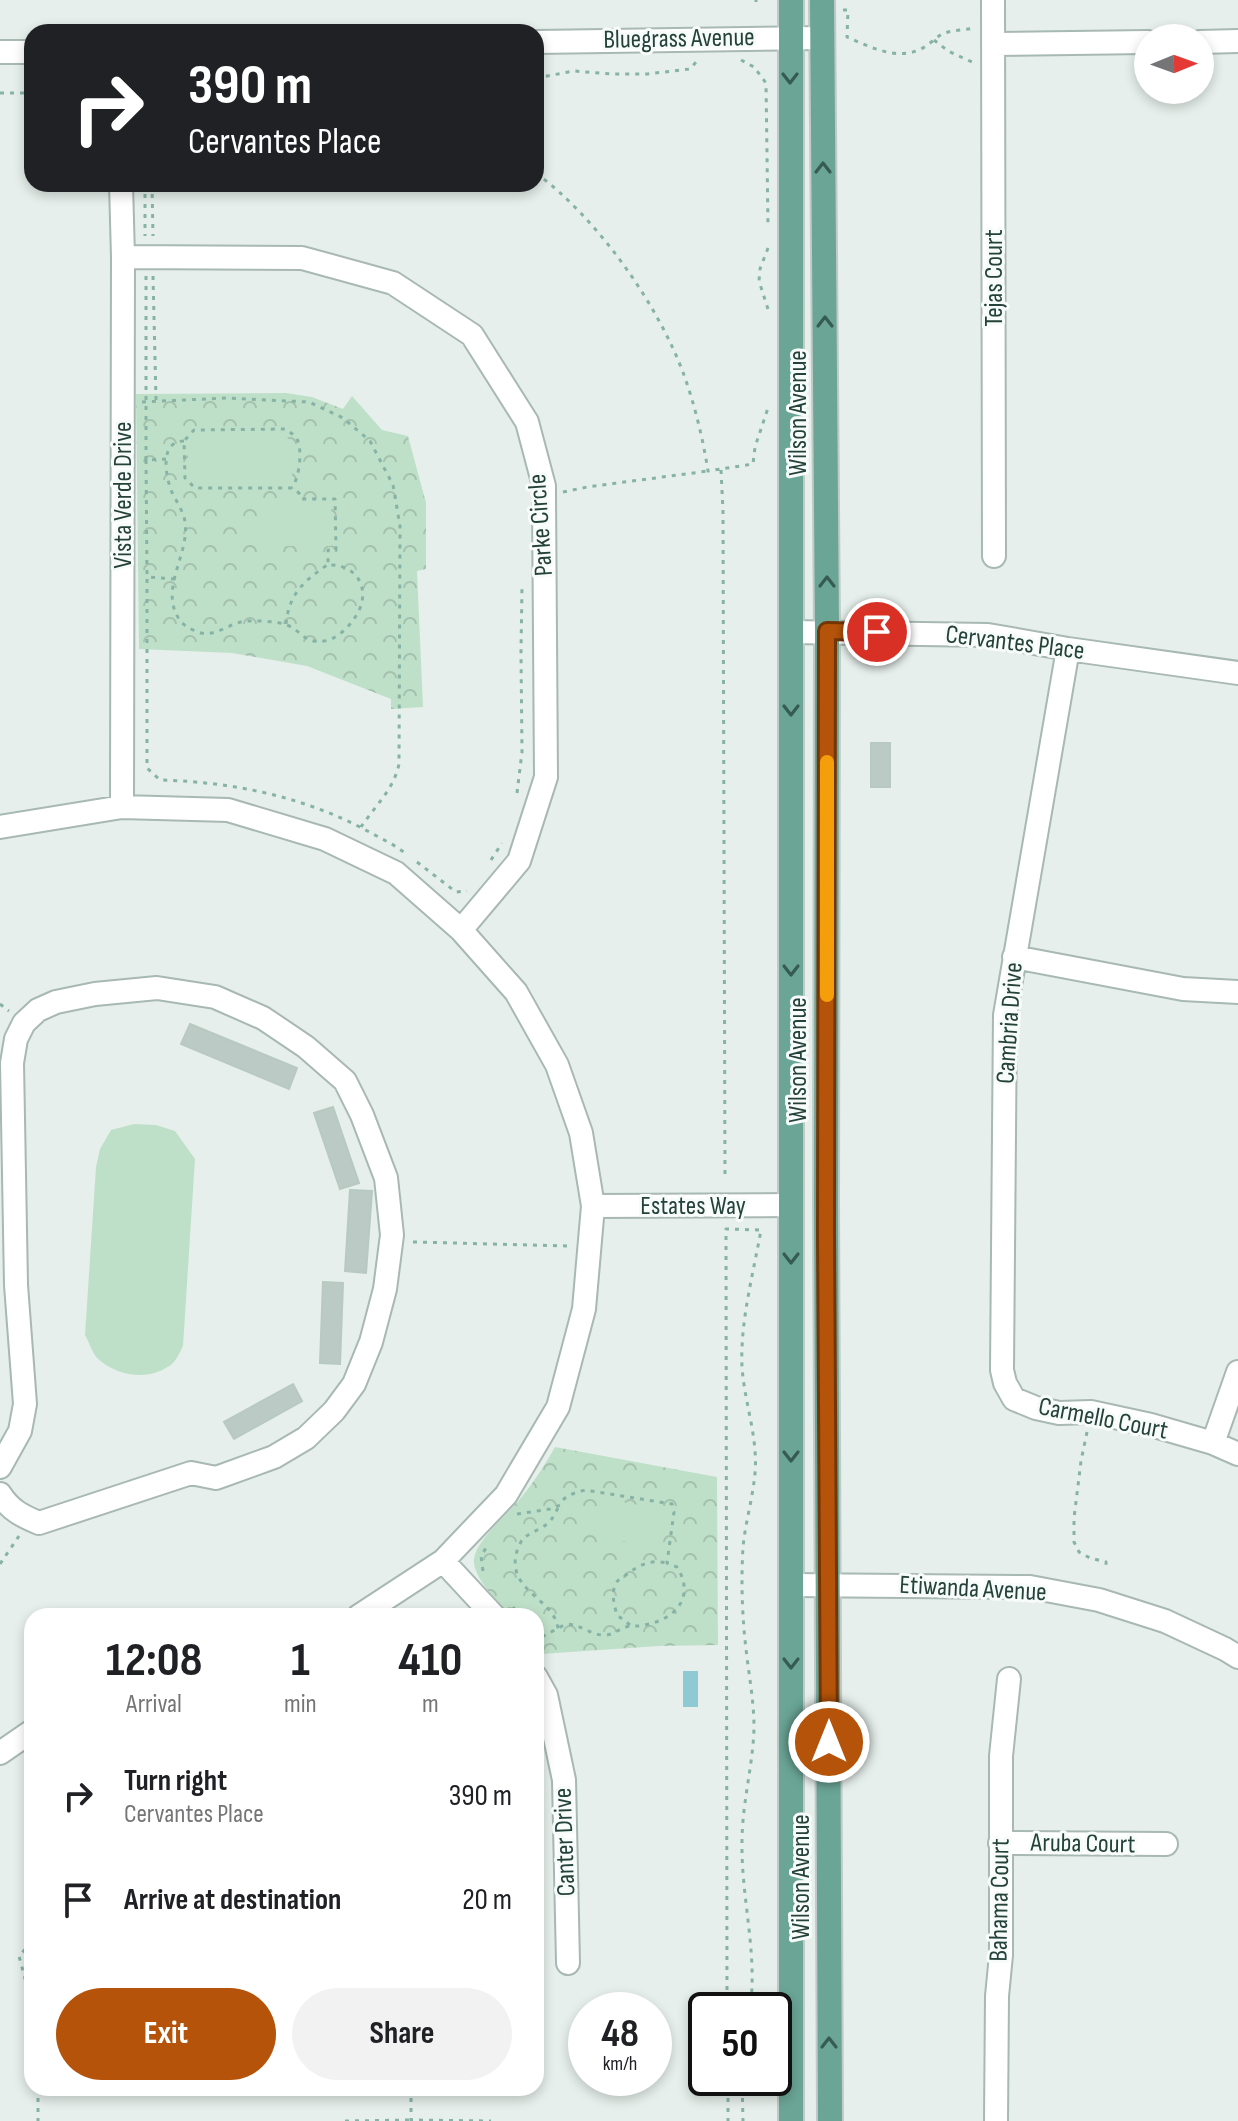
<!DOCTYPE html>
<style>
:root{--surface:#fff;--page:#f2f2f2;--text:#202124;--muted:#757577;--accent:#b45309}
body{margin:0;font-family:"Sofia Sans Condensed",sans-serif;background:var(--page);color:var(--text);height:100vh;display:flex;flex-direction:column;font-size:30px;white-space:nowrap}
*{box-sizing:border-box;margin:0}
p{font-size:26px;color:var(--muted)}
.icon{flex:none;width:44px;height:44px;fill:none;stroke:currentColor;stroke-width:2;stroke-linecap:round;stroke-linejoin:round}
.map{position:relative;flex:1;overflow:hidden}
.drawer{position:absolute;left:24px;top:1608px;width:520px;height:488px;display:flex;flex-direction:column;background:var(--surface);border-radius:24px;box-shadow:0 4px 12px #0003}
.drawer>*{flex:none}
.guide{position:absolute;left:24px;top:24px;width:520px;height:168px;border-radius:24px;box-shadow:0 4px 12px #0003;background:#202124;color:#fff;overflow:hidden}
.needle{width:52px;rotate:89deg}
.fabs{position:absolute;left:1134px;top:24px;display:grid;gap:16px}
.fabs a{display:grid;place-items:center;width:80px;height:80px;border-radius:50%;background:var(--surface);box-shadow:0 4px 12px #0003;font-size:40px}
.speed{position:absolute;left:568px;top:1992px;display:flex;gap:16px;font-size:40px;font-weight:700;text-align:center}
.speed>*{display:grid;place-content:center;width:104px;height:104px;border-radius:50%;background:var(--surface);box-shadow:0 4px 12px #0003;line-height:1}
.speed small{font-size:20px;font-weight:400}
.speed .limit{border:4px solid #111;border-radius:12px;background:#fff;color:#111}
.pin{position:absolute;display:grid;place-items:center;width:68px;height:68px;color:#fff;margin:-34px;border:4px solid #fff;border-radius:50%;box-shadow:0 2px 8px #0007}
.me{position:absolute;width:88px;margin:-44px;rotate:0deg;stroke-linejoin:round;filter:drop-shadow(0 0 6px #0008)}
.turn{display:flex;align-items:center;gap:28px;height:168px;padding:0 32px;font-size:36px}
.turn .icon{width:104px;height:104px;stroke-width:2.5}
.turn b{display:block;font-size:56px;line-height:68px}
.eta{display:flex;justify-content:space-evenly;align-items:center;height:136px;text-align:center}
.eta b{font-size:48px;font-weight:700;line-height:56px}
.primary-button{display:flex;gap:16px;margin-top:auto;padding:16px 32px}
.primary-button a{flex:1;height:92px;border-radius:48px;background:var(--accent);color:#fff;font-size:32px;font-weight:700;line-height:92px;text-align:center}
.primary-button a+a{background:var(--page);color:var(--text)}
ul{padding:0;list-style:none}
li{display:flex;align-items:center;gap:24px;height:104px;padding:0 32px}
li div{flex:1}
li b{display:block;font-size:30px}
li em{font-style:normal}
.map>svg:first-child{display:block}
</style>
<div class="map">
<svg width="1238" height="2121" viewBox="0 0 1238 2121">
<defs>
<pattern id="forest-crowns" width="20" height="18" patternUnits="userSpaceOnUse" patternTransform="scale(2)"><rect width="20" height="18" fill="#bfe0c8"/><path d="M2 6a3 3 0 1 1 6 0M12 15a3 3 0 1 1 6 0" fill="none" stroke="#a4c1ad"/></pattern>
</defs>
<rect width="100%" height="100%" fill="#e6efeb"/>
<path fill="url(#forest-crowns)" d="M286,393L312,397L343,409L352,396L382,430L408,436L426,503V569L417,571L423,707L391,709V699L307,666L232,653L139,649L136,394Z
M555,1447L717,1477L718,1645L659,1646L541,1654L536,1648V1616H511C499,1603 472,1577 474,1559C476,1540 508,1514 520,1499C533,1483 545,1465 555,1447Z"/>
<path fill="#bfe0c8" d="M197,433H282L292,442V476L282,485H196L188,476V443Z
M263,502H331V546H263Z
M134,1124L156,1125L175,1131L195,1159L183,1346C180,1352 177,1359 173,1363C151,1382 117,1377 97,1358C92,1352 89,1342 85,1335L96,1167L100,1149L111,1130Z
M606,1499L666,1510L660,1546L597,1538Z"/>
<path fill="#8ec9d4" d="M683,1671H698V1707H683Z"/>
<path fill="#bbcac4" stroke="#b8c9c2" stroke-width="2" d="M871,743H890V787H871Z
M190,1024L297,1068L289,1089L181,1044Z
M333,1107L359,1183L340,1189L314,1113Z
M350,1190L372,1191L366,1273L345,1271Z
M323,1282L343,1283L340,1364L320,1363Z
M293,1384L302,1401L234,1439L224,1422Z"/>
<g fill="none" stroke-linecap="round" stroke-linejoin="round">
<defs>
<path id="minor" d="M993,0L994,556
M536,42L822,38
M1200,42L1238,41
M993,44L1148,42
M0,52H32
M121,184L123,257L122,807
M123,257L302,258L393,283L472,335L527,422L544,486V494L546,777L519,861L461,930
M790,632L988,635L1068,649L1238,673
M1068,649L1005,1015L1002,1370L1005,1383L1014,1399L1036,1408L1059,1413L1091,1412L1151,1425L1213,1443L1238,1454
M0,827L122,807L228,810L325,839L396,873L461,930L516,992L557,1065L581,1133L593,1206L584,1309L558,1407L506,1495L443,1561L359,1616
M1014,957L1183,989L1238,992
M593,1206L792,1205
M1213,1443L1238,1372
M0,1467L20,1431L25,1404L16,1285L12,1063L16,1039L24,1023L38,1010L56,1002L95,994L157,988L215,997L263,1018L306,1047L345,1081L362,1115L386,1178L392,1235L385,1289L371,1342L354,1384L334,1411L306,1438L274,1457L216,1478L191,1473L39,1523C22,1516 10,1510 0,1494
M443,1561L494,1616
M791,1585L1030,1587L1099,1600L1165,1621L1225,1649L1238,1657
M536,1677L546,1695L564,1780L568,1963
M0,1753L32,1731
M1000,1843L1166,1844
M996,2121L997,1996L1001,1955V1756L1009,1679"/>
<path id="major" d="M791,0V2121
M822,0L827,631L826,1203L830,2121"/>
</defs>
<use href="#minor" stroke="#a8b8b2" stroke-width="26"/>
<use href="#major" stroke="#c2cac8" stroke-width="28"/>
<path stroke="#86b3a5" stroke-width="3" stroke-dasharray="4 6" stroke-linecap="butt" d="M756,2V0
M843,10H848L847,37C870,47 897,61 921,49C929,45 935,38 942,34C952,30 964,30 974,28
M934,40L948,51L972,62
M741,60L754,67L766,83L768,225
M536,78L574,71L611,74H647L690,69L697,61
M0,93H32
M536,173C597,218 658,304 684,375C695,406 703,439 708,471L753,464L755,447L768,408
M145,184V236
M152,184L153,236
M146,276V460L166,459
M153,276L156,400
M768,309L759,281L760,269L768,248
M142,402L226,398L309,402L343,418L370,441L393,485L400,526L399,764C394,789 375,806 361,827
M184,441C160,441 165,473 171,490C175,499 181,508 184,517C193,551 158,587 179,619C182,624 187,627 193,630C215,642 229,620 250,621C262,621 276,621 287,625C302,631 304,644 324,641C335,640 347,629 353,620C373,595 361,564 328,565V550H336L335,499H301L299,493L292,488H195L185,478L184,441L194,430L286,429C290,433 295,435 297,439C303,451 299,478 292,488
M146,460L147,576
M721,470L723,511L725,1177
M563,492L587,487L708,471
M175,579L147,577V768L160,780C234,782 307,797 373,834C384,840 395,845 405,853
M286,624C289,594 303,582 327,565
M517,793L522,752L521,653L522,586
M491,860L502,843
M417,862L456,892L467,891
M0,1004L9,1011
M413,1242L570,1246
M1087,1432L1081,1461L1074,1518V1542L1079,1552L1090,1558L1106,1562V1566
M558,1508C555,1513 553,1519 548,1523C541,1530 529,1532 522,1540C521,1541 518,1549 517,1551C505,1591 555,1598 558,1629
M517,1514L550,1509L560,1505C564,1495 575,1493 585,1490L672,1504L674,1512L667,1563L677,1567C696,1597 675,1620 644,1625C638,1627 632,1625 626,1627C617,1630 612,1636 602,1635C590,1634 582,1625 566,1624L538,1639L536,1636
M0,1564L19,1536
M483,1571L481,1556L486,1548
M513,1607L520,1616
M630,1625L617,1615C614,1605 611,1592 616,1583C619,1578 622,1579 626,1575C639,1565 651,1559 667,1563
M32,1942L19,1956L32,2005
M727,2010L726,1229L761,1230C753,1275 740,1322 742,1367C744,1396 753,1423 755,1451C758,1483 746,1515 743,1547C741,1580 742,1616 746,1649C749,1676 754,1701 754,1728C753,1766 742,1803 742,1842C741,1898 758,1953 750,2010
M728,2078V2121
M742,2078L743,2121
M38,2088V2121
M411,2088V2120L491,2121
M345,2121L409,2120"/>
<use href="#minor" stroke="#fff" stroke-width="22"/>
<use href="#major" stroke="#6aa596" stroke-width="24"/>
</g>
<defs><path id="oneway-chevron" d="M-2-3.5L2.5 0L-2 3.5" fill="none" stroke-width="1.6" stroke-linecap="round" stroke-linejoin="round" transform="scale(2)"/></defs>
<g stroke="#365b51">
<use href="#oneway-chevron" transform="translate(790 78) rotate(90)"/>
<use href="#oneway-chevron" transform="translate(823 168) rotate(-90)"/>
<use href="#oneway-chevron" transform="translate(825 322) rotate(-90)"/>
<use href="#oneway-chevron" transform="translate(827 582) rotate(-90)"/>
<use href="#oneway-chevron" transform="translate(791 710) rotate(90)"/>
<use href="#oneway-chevron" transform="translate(791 970) rotate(90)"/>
<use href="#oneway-chevron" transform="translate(791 1258) rotate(90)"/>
<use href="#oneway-chevron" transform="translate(791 1456) rotate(90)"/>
<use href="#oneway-chevron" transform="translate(791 1663) rotate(90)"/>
<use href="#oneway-chevron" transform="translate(829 2043) rotate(-90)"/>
</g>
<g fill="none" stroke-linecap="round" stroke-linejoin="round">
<defs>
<path id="route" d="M829,1742L826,1234L827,631L877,632"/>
</defs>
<use href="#route" stroke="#753606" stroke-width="20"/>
<use href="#route" stroke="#b45309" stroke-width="14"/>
<path stroke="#f59e0b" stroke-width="14" d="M827,995V762"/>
</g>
<g text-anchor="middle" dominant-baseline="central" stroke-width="6" stroke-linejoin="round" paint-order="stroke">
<g font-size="26" fill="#24423a" stroke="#f7fbf9">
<text transform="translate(679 39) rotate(-1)">Bluegrass Avenue</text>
<text transform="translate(994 278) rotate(-90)">Tejas Court</text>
<text transform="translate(798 413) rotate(-90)">Wilson Avenue</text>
<text transform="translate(123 495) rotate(-90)">Vista Verde Drive</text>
<text transform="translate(541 525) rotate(-94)">Parke Circle</text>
<text transform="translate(1015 643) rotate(7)">Cervantes Place</text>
<text transform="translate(1010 1023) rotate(-86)">Cambria Drive</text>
<text transform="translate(798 1060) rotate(-90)">Wilson Avenue</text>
<text x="693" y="1206">Estates Way</text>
<text transform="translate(1103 1419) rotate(11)">Carmello Court</text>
<text transform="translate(973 1589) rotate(3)">Etiwanda Avenue</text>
<text transform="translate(565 1842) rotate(-92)">Canter Drive</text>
<text transform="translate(1083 1844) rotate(1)">Aruba Court</text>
<text transform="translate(801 1877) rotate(-90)">Wilson Avenue</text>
<text transform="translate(1000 1900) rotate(-89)">Bahama Court</text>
</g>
</g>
</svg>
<div class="fabs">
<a><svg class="needle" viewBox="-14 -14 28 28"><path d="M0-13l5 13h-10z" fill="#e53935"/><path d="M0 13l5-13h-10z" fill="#757577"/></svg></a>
</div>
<div class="speed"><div>48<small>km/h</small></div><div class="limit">50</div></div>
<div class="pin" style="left:877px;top:632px;background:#d93025"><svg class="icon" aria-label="arrive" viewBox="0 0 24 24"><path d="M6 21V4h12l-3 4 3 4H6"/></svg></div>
<svg class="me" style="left:829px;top:1742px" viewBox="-20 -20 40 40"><circle r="17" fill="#b45309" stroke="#fff" stroke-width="3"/><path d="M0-11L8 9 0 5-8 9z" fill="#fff"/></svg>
<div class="guide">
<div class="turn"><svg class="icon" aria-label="right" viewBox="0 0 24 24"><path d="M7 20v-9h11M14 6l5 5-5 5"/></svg><div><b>390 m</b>Cervantes Place</div></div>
</div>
<section class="drawer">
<div class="eta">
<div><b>12:08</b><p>Arrival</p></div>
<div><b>1</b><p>min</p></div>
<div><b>410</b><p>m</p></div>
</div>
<ul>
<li><svg class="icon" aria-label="right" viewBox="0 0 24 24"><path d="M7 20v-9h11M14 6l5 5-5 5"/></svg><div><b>Turn right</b><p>Cervantes Place</p></div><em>390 m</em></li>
<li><svg class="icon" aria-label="arrive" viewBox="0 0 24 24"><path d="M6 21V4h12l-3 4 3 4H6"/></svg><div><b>Arrive at destination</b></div><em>20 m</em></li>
</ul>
<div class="primary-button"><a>Exit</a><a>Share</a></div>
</section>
</div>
